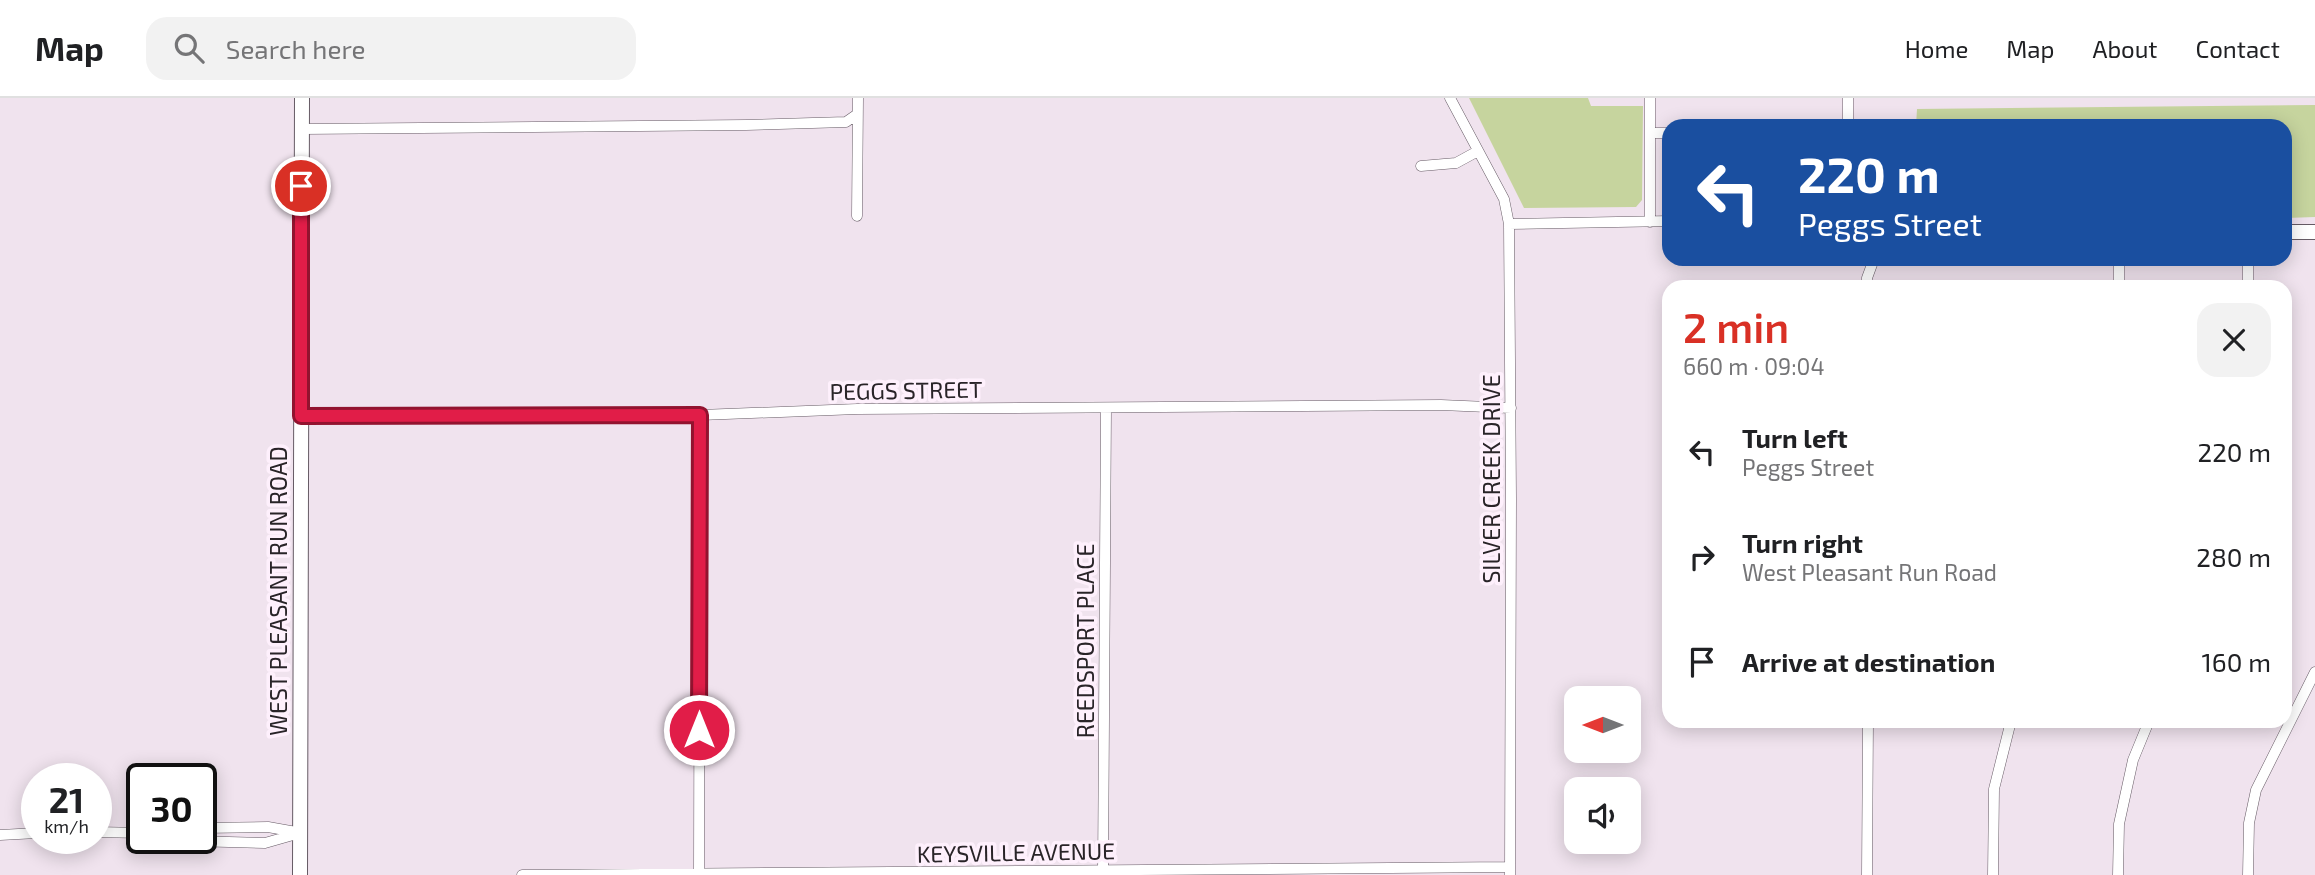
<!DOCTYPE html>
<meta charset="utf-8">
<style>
:root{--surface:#fff;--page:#f2f2f2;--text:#202124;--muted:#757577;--line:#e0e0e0;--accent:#d93025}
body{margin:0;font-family:"Exo 2",sans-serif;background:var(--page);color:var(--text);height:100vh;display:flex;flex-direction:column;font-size:26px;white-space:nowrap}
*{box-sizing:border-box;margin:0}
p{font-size:23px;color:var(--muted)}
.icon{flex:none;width:38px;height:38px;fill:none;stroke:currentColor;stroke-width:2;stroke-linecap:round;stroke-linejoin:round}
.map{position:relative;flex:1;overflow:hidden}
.sheet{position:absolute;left:1662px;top:182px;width:630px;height:448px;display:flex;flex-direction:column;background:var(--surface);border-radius:21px;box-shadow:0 4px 18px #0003}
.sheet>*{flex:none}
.hud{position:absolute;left:1662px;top:21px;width:630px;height:147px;border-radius:21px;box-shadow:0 4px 18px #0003;background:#1a4fa0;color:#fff;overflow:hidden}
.needle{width:46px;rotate:270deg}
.controls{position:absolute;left:1564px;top:588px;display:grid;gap:14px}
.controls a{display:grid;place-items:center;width:77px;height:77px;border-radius:14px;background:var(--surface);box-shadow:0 4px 18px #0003;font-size:35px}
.speed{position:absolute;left:21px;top:665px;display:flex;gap:14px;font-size:35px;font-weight:700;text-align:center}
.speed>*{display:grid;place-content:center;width:91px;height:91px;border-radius:50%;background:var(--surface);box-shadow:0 4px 18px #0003;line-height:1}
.speed small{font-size:18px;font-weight:400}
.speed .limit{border:4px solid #111;border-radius:10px;background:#fff;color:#111}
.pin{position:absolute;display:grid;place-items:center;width:60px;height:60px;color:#fff;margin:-30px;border:4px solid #fff;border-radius:50%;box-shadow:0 2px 7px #0007}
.me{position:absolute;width:77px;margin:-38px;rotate:0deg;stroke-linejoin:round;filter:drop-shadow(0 0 5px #0008)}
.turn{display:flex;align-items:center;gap:24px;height:147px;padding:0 21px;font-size:32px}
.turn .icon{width:91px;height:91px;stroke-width:2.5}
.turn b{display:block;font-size:49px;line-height:60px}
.round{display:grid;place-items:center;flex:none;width:74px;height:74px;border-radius:21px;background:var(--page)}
.headline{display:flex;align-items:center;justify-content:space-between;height:119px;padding:0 21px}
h1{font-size:42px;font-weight:600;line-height:52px;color:var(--accent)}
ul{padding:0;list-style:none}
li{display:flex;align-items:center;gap:21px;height:105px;padding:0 21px}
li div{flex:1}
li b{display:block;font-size:26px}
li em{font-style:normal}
header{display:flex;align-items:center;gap:42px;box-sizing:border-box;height:98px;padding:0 35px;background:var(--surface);border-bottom:2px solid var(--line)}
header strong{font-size:33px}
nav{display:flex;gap:38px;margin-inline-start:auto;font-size:24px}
.search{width:490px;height:63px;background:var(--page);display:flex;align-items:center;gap:18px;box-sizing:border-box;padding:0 24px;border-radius:21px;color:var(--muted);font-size:26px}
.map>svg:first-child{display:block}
</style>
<header>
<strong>Map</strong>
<div class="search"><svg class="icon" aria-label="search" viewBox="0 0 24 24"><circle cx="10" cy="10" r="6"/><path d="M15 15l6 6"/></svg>Search here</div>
<nav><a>Home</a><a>Map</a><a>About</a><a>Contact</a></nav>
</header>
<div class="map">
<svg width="2315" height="777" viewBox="0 0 2315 777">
<rect width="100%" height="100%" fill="#f0e3ee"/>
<path fill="#c6d49e" d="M1469,0H1588L1591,8H1643L1642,102L1636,109L1524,110Z
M2315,7V119L2286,120V28H1916L1917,11Z"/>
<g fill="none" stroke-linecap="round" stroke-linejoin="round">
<defs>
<path id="street" d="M1450,0L1504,101L1509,126L1511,401L1510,777
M1848,28V0
M302,31L746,27L846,24L856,17
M1650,35H1670
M1421,68L1456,65L1478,53
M857,118L858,0
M1650,124V0
M1509,126L1670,123
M2119,161V189
M1867,189V180L1874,161
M2248,189V161
M301,318L700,317L857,311L1441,307L1511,310
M201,730L268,729L296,734
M96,734L142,735
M0,737L37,735
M182,740L192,743L265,745L300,735
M522,777L1510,769
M699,777L700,317
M1103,777L1106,310
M1867,777L1868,623
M1993,777L1994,691L2011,623
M2118,777L2119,726L2133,662L2149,623
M2248,777L2249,725L2256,692L2315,574"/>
<path id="secondary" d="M2286,134H2315
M300,777L302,0"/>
</defs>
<use href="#street" stroke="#665b65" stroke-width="11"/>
<use href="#secondary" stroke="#665b65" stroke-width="16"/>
<use href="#street" stroke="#fff" stroke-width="10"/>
<use href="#secondary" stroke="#fff" stroke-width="14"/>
</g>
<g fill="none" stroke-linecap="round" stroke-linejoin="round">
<defs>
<path id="route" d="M301,88V318L700,317L699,632"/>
</defs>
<use href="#route" stroke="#92132f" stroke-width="18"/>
<use href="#route" stroke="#e11d48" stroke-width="12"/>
</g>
<g text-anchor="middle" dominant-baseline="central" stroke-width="7" stroke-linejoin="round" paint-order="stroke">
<g font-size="23" fill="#292428" stroke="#fef0fc">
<text transform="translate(906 292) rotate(-1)">PEGGS STREET</text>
<text transform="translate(1491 381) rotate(-90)">SILVER CREEK DRIVE</text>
<text transform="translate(278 493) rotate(-90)">WEST PLEASANT RUN ROAD</text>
<text transform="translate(1085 543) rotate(-90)">REEDSPORT PLACE</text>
<text transform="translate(1016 754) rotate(-1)">KEYSVILLE AVENUE</text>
</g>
</g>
</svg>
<div class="controls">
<a><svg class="needle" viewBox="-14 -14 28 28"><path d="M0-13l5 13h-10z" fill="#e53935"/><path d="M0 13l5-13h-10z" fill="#757577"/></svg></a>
<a><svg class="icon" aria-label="sound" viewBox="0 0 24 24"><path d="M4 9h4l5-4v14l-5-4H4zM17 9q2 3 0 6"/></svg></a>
</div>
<div class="speed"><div>21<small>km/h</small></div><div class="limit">30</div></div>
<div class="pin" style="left:301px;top:88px;background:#d93025"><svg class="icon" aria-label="arrive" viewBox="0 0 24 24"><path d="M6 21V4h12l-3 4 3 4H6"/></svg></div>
<svg class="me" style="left:699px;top:632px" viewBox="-20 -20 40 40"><circle r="17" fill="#e11d48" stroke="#fff" stroke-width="3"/><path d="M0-11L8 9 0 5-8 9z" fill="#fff"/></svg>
<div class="hud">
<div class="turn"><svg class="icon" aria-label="left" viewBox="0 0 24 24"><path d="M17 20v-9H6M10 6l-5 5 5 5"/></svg><div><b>220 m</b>Peggs Street</div></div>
</div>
<section class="sheet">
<div class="headline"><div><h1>2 min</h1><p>660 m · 09:04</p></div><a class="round"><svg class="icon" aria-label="close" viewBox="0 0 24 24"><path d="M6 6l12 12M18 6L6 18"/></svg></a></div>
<ul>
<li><svg class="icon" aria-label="left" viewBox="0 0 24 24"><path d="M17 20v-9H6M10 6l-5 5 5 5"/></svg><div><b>Turn left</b><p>Peggs Street</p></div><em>220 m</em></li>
<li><svg class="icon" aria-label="right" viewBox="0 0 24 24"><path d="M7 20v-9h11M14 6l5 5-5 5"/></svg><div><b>Turn right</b><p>West Pleasant Run Road</p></div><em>280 m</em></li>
<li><svg class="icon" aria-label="arrive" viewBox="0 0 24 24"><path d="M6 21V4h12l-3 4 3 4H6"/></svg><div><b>Arrive at destination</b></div><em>160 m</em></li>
</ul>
</section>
</div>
